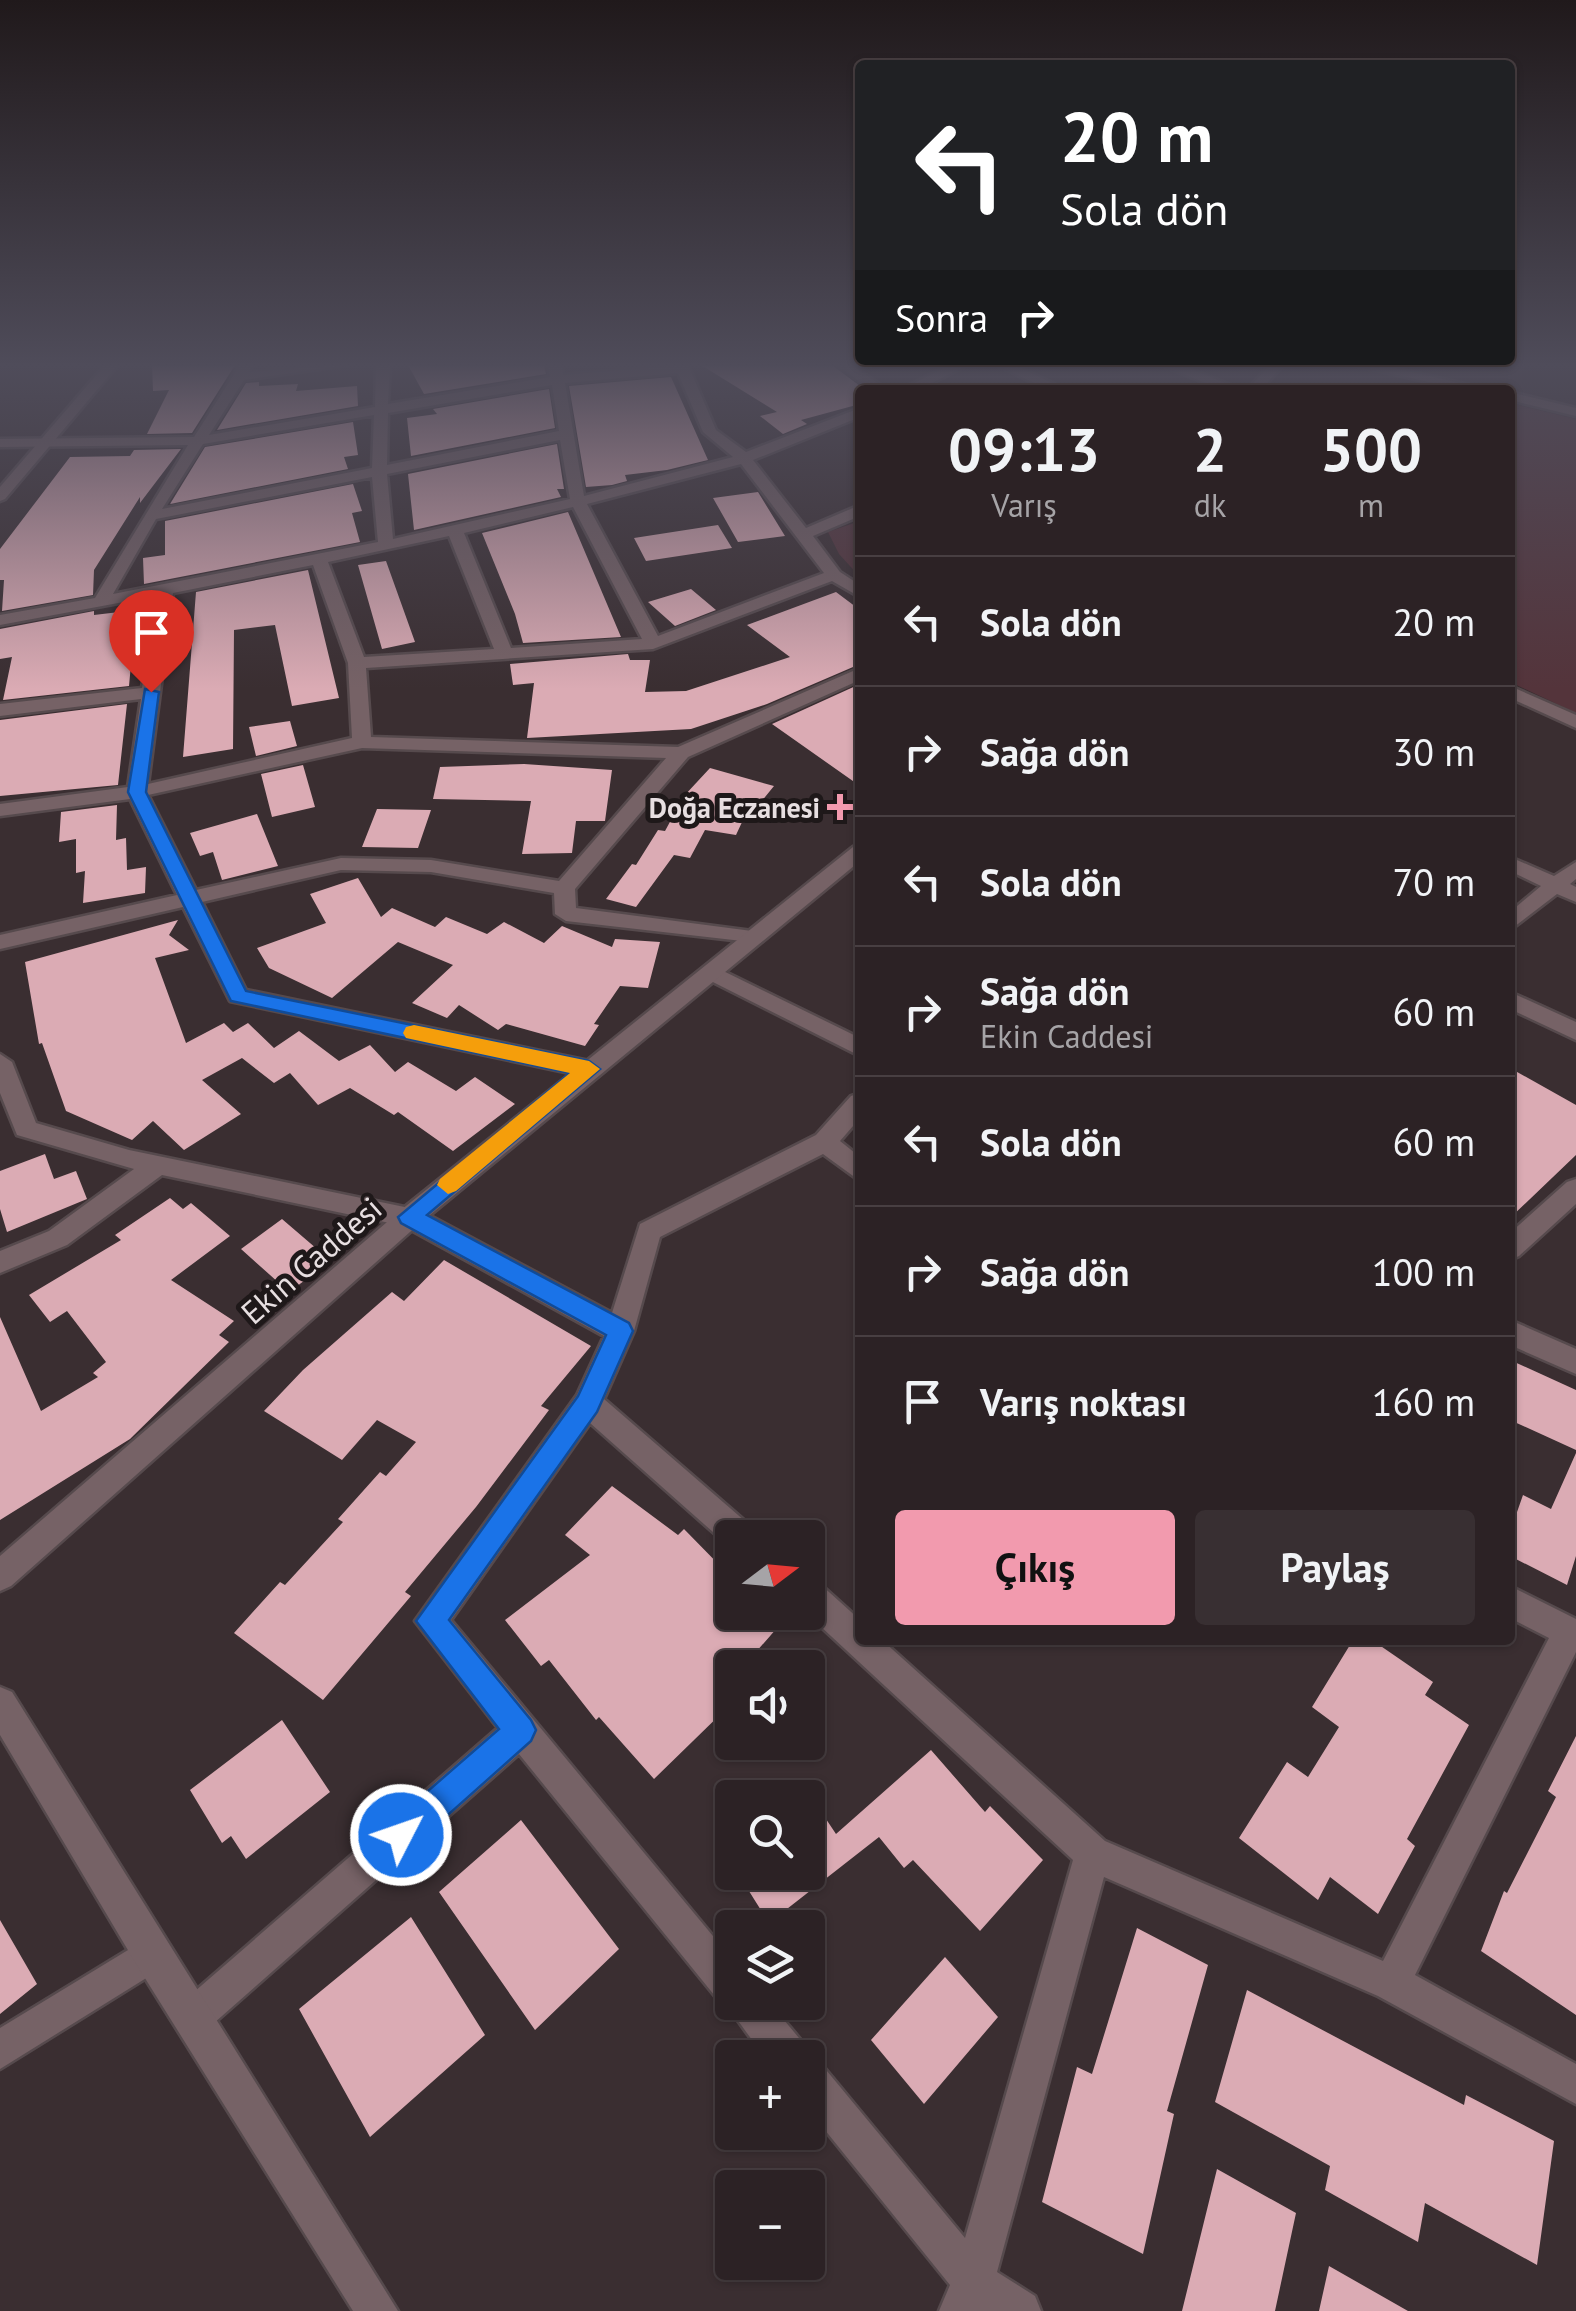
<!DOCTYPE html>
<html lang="tr">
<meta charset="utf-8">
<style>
:root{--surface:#2c2225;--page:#382f32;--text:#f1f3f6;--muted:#a6a4a7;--line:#483f42;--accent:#f29aae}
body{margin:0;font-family:"PT Sans",sans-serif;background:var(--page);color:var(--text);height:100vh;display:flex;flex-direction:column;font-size:38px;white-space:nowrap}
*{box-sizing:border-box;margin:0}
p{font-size:32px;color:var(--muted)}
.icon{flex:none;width:55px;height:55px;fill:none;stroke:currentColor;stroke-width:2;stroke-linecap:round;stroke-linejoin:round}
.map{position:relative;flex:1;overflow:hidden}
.panel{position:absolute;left:855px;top:385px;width:660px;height:1260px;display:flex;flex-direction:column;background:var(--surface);border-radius:10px;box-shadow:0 2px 8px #0004,0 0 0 2px var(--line)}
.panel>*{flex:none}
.banner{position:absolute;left:855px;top:60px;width:660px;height:305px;border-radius:10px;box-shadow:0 2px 8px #0004,0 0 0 2px var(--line);background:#202124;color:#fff;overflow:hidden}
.needle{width:65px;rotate:74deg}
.fabs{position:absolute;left:715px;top:1520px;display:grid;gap:20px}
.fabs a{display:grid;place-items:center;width:110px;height:110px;border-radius:10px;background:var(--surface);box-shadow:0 2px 8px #0004,0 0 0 2px var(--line);font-size:50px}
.pin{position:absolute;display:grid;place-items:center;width:85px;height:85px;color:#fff;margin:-102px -42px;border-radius:50% 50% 50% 0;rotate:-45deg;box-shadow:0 0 10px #0007}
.pin .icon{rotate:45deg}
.me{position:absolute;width:110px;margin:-55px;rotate:49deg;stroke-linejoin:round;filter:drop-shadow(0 0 8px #0008)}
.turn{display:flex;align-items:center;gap:35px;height:210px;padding:0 40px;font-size:45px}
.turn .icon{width:130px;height:130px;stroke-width:2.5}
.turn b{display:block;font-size:70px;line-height:85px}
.then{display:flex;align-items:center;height:95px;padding:0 40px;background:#0003;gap:20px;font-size:38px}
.eta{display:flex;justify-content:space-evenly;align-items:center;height:170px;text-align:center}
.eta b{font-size:60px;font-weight:600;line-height:70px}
.button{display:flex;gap:20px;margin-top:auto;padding:20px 40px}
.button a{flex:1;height:115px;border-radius:10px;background:var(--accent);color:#111;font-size:40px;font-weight:600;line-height:115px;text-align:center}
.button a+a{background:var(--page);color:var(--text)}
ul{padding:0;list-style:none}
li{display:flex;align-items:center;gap:30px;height:130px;padding:0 40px;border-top:2px solid var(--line)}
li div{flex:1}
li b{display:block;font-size:38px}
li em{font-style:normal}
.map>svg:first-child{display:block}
</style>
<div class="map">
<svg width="1576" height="2311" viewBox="0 0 1576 2311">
<rect width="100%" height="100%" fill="#3a2e31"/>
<path fill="#54343b" d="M1510,403L1576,419V713L1510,682Z
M860,521V577L839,554L828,532Z"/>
<path fill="#dbabb4" d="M152,365H235L192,433L147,434L169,390L153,391Z
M408,365H544L546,374L424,394Z
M701,365H832L860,386V404L801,420L807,424L783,434L760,416L777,412Z
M671,377L708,460L667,470L625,475L627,481L612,485L586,487L569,386Z
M259,382V386L298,384L296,391L357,386L358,406L217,430L246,383Z
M549,389L555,428L411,456L407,418L437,414L433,409Z
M353,422L358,455L344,457L348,469L170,504L205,447Z
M557,444L564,489H557L561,497L414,530L408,474Z
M181,449L140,503V497L94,570L93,595L2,611L4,580H0V549L70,457L130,456L134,450Z
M353,484L362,511L352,513L360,542L144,584L143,558L165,555V521Z
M758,492L785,536L738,542L713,498Z
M568,512L621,637L523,643L515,614L482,533Z
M718,525L732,548L646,561L634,538Z
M386,561L415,642L382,649L358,565Z
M308,570L339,698L292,706L275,625L234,630L233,749L183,757L196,592Z
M691,589L716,610L675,626L648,602Z
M836,592L860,610V664L767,704L691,729L527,738L534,683L513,685L510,664L628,654L630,660H650L645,692L686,691L790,657L747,625Z
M136,610L129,686L3,700L12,657L0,659V629L94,611V615Z
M860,684V786L772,724Z
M127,704L118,785L0,796V720Z
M290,721L297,746L256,756L249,727Z
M524,764L612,770L605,821H576L572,853L522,854L531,801L433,799L440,767Z
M303,765L315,807L272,817L261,774Z
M710,768L774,786L757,807L750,805L736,835L705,830L690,858L674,855L636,907L606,899L632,864L636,865L658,830L665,831L684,796Z
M117,805L116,840L126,838L127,870L146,867L145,893L83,903L85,871L76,873V839L59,842L61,812Z
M377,809L431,810L418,848L362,847Z
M257,814L278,866L222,880L213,852L200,856L190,833Z
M358,878L381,917L392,908L435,927L446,917L487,934L504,922L544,943L562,926L612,947L615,939L660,942L648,988L620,986L594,1024L599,1025L585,1046L506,1024L498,1030L459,1005L447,1018L412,1003L453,965L398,942L332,998L269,968L257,948L326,923L310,894Z
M178,920L169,935L189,950L155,958L186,1043L224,1023L233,1032L248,1023L274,1048L299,1031L339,1061L370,1045L395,1072L408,1062L456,1091L475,1077L515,1104L453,1151L398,1112L394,1115L350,1088L318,1105L290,1073L274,1083L242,1058L202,1080L241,1114L184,1150L153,1121L132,1140L66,1111L42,1043L39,1044L25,962Z
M1510,1068L1576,1105V1155L1510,1218Z
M45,1154L54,1179L76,1171L87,1199L7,1232L0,1209V1171Z
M170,1198L183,1209L191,1203L230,1236L171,1280L234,1321L219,1335L229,1342L130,1439L0,1520V1317L41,1411L98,1377L93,1373L106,1362L67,1311L50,1322L29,1295L121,1240L115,1235Z
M282,1219L331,1261L289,1292L241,1249Z
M444,1260L591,1346L541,1406L549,1410L476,1507L405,1592L411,1596L323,1700L234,1633L280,1582L285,1585L343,1522L338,1519L380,1472L386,1476L416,1442L377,1420L342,1460L264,1411L303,1370L392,1292L404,1301Z
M1510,1360L1576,1390V1450L1510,1420Z
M1576,1453V1556L1567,1585L1510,1556V1532L1523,1495L1551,1509Z
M612,1486L678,1535L684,1529L732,1578V1612H791L742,1668H732V1703L654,1779L599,1717L596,1720L549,1660L541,1666L505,1620L590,1555L565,1535Z
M1353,1640H1372L1433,1682L1425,1695L1469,1725L1407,1839L1415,1846L1378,1914L1330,1877L1318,1900L1239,1838L1287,1762L1308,1777L1339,1727L1312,1707Z
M282,1720L330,1792L246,1859L231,1836L222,1843L190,1790Z
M1576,1736V2015L1481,1951L1504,1891L1507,1893L1556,1797L1548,1791Z
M931,1750L985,1812L990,1806L1043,1860L980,1931L913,1860L904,1868L879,1837L769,1923L737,1872H808V1792L836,1834Z
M521,1820L619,1949L535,2030L439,1892Z
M411,1917L485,2035L370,2137L299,2009Z
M0,1920L37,1984L0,2014Z
M1137,1928L1208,1965L1167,2111L1174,2114L1143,2254L1042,2202L1077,2067L1092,2074Z
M945,1957L998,2017L924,2104L871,2040Z
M1247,1990L1464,2105L1466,2095L1554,2141L1537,2265L1425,2203L1418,2242L1325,2190L1330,2166L1215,2102Z
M1217,2169L1296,2213L1275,2311H1182Z
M1329,2266L1408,2311H1319Z"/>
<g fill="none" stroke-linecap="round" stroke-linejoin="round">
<defs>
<path id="minor" d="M240,365H253L249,372L346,365L244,380L209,435L375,407L376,365H390L388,404L550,377L548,365H562L563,375L688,365L716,430L746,452L860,408V417L753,460L806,528L860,505V516L813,536L840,572L860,585V597L832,581L653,649L366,668L371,737L678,747L860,668V680L688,757L575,889L576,908L752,931L763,938L760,943L566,921L555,914L554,893L431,872L341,870L202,902L246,990L589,1061L597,1063L601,1069L597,1075L589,1077L230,1001L183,907L0,949V935L177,895L130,799L0,816V804L128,787L141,699L0,716V704L142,688L156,596L0,625V615L95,598L188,445L0,447V439L194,437ZM678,373L703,432L733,457L584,496L565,383ZM552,385L559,431L387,465L388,413ZM374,415L372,468L162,509L203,444ZM560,440L570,499L393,539L387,474ZM741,464L824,573L658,636L587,504ZM372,477L378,542L113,594L156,519ZM573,507L642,639L511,648L464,533ZM449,536L494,649L364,657L328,562ZM313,565L348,663L352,738L148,784L173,593ZM362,748L666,758L559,881L431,860L341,858L196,890L148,795Z
M836,365H851L888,390H872Z
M950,365H967L918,390H900Z
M997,365H1014L1067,390H1049Z
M1161,365H1180L1243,390H1223Z
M1354,365H1380L1491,390H1464Z
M1510,392L1576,408V416L1510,400Z
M1510,857L1554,876L1576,862V879L1570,884L1576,887V902L1557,894L1510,930V912L1541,886L1510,871Z
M711,965L860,1038V1056L703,977L700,972Z
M1510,992L1576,1022V1040L1510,1009Z
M0,1054L12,1062L36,1123L129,1150L419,1210L612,1313L640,1224L816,1135L851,1096L860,1093V1118L840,1141L860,1157V1181L823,1154L660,1237L634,1331L604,1399L753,1528L757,1538H732L731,1548L590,1423L451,1620L732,1959V2002H769L804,2044L809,2060L822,2065L965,2238L1073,1860L805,1612L808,1579L819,1583L860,1620V1640H882L1105,1841L1383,1961L1549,1638L1510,1618V1586L1576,1619V1652L1415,1975L1576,2064V2104L1378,1996L1104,1877L997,2272L1035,2296L1041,2311H939L950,2285L808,2109V2058H765L726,2004L719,2001L519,1754L205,2031L192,2037L179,2031L173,2018L179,2005L498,1728L415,1621L577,1395L604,1336L404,1226L162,1175L67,1245L0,1273V1251L49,1231L134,1169L17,1135L0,1093Z
M1576,1179V1204L1519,1256L1510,1260V1233L1567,1182Z
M1510,1320L1576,1349V1374L1510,1345Z
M151,1936L164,1941L169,1954L164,1967L0,2069V2028Z"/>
<path id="tertiary" d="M105,365H118L5,499L0,501V487Z
M1270,365H1283L1261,390H1247Z
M1510,686L1576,715V728L1510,698Z
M860,845V861L419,1224L11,1586L0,1591V1556L401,1210L853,847Z
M0,1687L12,1692L398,2311H353L138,1967L0,1735Z"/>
</defs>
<use href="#minor" stroke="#564a4d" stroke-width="5"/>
<use href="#tertiary" stroke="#564a4d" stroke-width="5"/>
<use href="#minor" fill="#766266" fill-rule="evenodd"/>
<use href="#tertiary" fill="#766266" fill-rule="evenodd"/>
</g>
<linearGradient id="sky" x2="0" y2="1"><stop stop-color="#20191b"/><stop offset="0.53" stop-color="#4f4c5a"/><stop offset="1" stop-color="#4f4c5a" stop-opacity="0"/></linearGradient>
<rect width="1576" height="689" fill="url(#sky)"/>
<path fill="#1a73e8" stroke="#114b97" stroke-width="2.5" d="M145,689L159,692L146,792L246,991L589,1061L600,1069L427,1215L629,1323L633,1331L597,1412L449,1620L531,1720L536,1730L531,1741L412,1847L401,1851L390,1847L385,1835L390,1824L499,1729L416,1621L578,1396L606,1335L401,1223L398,1217L570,1073L231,1001L128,792Z"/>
<path fill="#f59e0b" d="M414,1025L589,1061L600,1069L456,1191L448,1194L437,1185L440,1179L570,1073L406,1038L403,1033L406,1027Z"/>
<path fill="#f29aae" stroke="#1e1819" stroke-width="4" d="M835 792h10v10h10v10h-10v10h-10v-10h-10v-10h10z"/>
<g text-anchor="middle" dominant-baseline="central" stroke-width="10" stroke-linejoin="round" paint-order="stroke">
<g font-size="28" font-weight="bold" fill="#e7dfe1" stroke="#1e1819" text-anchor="end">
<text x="820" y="807">Doğa Eczanesi</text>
</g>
<g font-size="32" fill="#e7dfe1" stroke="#1e1819">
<text transform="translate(311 1260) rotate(-41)">Ekin Caddesi</text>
</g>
</g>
</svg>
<div class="fabs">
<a><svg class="needle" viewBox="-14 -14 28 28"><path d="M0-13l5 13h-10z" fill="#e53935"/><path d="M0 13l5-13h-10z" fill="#a6a4a7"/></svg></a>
<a><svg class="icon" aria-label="sound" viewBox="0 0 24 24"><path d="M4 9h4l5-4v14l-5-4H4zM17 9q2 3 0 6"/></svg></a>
<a><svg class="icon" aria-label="search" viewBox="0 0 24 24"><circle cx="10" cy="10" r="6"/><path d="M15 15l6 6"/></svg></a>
<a><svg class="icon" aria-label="layers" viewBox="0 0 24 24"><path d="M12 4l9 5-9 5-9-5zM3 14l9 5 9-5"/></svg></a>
<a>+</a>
<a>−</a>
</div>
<div class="pin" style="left:151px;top:692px;background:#d93025"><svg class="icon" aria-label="arrive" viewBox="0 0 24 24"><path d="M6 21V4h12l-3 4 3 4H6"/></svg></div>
<svg class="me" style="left:401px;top:1835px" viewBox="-20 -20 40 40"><circle r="17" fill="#1a73e8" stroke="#fff" stroke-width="3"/><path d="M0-11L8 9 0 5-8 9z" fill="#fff"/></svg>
<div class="banner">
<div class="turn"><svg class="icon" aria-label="left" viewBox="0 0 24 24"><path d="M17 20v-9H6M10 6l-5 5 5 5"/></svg><div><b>20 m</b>Sola dön</div></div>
<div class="then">Sonra<svg class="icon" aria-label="right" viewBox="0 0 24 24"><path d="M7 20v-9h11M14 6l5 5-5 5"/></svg></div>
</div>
<section class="panel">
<div class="eta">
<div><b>09:13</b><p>Varış</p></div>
<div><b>2</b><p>dk</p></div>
<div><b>500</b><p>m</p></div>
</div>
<ul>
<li><svg class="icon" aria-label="left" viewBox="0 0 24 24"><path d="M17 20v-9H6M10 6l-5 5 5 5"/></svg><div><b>Sola dön</b></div><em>20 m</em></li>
<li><svg class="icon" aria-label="right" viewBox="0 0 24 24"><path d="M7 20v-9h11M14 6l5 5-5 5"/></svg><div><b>Sağa dön</b></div><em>30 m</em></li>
<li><svg class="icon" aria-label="left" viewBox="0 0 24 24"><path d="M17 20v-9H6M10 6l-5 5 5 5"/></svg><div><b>Sola dön</b></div><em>70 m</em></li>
<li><svg class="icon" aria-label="right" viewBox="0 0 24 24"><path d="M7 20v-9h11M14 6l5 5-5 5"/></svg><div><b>Sağa dön</b><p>Ekin Caddesi</p></div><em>60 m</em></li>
<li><svg class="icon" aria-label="left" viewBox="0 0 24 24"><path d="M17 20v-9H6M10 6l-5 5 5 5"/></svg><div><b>Sola dön</b></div><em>60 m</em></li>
<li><svg class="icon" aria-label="right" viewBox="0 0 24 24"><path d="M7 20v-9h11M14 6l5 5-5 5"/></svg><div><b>Sağa dön</b></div><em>100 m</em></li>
<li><svg class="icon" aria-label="arrive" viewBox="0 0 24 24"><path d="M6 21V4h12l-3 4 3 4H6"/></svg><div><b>Varış noktası</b></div><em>160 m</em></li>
</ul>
<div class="button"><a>Çıkış</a><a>Paylaş</a></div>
</section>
</div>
